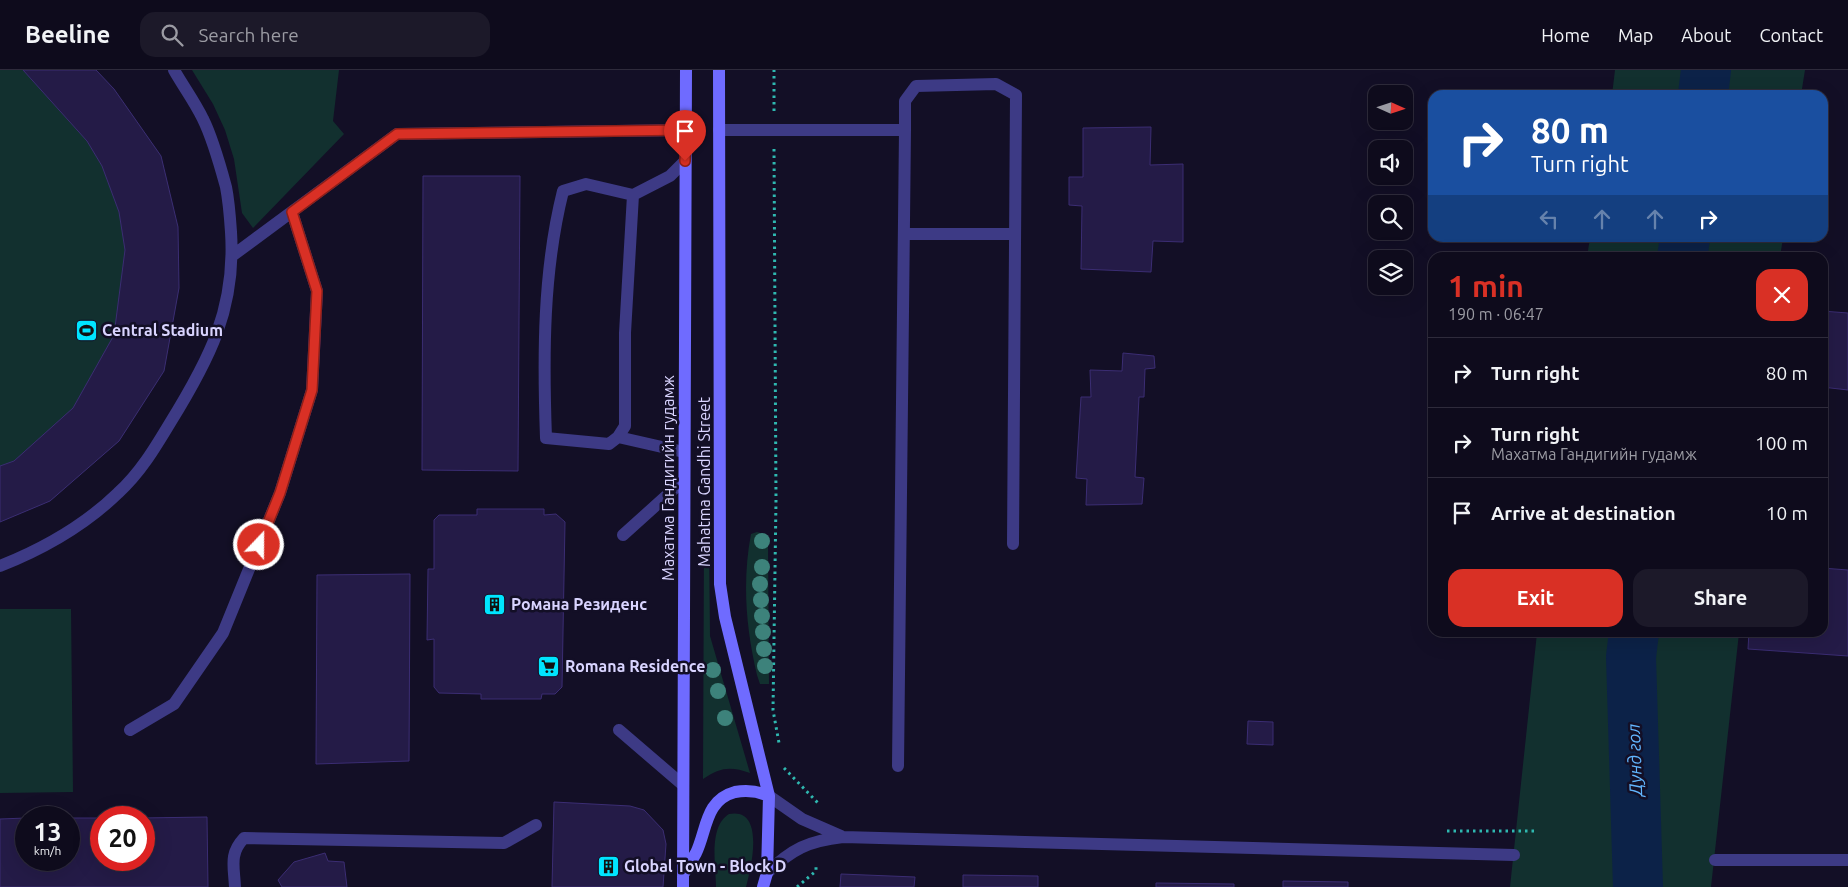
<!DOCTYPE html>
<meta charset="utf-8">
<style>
:root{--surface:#0e0b1c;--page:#1c1929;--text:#f1f3f6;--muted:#9b9ba3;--line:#2e2b3b;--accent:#d93025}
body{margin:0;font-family:Ubuntu,sans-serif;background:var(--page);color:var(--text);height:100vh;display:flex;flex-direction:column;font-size:19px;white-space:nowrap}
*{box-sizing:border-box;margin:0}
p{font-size:16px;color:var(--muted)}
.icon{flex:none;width:28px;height:28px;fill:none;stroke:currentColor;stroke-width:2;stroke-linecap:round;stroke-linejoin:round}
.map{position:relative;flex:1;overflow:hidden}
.panel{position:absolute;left:1428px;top:182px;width:400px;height:385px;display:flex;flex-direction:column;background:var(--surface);border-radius:15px;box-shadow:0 5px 20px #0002,0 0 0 1px var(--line)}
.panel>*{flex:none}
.top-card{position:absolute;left:1428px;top:20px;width:400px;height:152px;border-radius:15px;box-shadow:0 5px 20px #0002,0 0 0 1px var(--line);background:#1a4fa0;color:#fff;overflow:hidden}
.needle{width:32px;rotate:93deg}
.controls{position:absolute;left:1368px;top:15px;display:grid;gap:10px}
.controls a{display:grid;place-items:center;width:45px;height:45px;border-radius:10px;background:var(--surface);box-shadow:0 5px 20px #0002,0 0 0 1px var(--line);font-size:25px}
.speed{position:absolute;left:15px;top:736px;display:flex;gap:10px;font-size:25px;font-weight:700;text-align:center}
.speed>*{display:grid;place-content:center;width:65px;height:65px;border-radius:50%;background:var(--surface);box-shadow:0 5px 20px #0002,0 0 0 1px var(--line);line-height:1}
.speed small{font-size:12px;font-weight:400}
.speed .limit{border:8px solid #d22;background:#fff;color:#111}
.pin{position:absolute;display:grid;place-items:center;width:42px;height:42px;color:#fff;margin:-51px -21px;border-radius:50% 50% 50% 0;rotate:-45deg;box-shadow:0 0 5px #0007}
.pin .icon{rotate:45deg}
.me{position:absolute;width:55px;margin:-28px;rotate:22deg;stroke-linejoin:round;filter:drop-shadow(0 0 4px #0008)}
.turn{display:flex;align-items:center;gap:18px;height:105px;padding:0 20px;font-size:22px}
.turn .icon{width:65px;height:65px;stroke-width:2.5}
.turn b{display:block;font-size:35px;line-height:42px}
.lanes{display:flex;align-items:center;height:48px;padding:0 20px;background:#0003;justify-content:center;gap:25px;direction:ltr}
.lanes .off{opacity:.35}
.round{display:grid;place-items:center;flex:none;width:52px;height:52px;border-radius:15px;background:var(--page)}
.headline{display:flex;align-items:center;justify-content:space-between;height:85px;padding:0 20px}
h1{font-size:30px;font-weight:600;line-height:38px;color:var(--accent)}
.button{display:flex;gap:10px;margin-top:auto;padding:10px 20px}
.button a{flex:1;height:58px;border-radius:15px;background:var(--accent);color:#fff;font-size:20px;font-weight:600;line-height:58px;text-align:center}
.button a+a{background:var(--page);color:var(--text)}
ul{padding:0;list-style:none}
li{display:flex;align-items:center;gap:15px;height:70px;padding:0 20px;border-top:1px solid var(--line)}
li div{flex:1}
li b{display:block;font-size:19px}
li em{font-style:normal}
header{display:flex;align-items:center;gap:30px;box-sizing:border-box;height:70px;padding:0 25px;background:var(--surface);border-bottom:1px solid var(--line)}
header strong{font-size:24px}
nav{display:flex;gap:28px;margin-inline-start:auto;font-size:18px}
.search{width:350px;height:45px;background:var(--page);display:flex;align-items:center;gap:12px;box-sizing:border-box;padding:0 18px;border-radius:15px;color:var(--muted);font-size:19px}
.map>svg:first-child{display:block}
</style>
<header>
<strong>Beeline</strong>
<div class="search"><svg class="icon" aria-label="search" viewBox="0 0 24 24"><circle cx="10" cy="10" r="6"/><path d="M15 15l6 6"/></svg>Search here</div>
<nav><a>Home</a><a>Map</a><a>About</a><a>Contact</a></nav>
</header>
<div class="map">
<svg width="1848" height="817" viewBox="0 0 1848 817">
<rect width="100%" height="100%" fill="#130f26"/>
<path fill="#12302f" d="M0,0H96L114,19L161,86L178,157L179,218L164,301L119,371L50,431L0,452Z
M192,0H339L333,51L344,64L253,158L242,143L234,89L225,60L213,34Z
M1615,0H1805L1801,25H1612Z
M1590,168H1783L1780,187H1587Z
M757,462L764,464L768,473L769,614H760L757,605C746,558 742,512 751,464Z
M709,470L710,566L750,703C731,696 720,697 703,709L704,471Z
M0,539H71L73,722L0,723Z
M1537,563H1739L1711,817H1510Z
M729,744C766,737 751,799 746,817H716C716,796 708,757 729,744Z"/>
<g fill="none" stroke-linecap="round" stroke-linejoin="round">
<path stroke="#0c2248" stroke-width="50" d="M1703,25L1706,0
M1682,188L1685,168
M1634,562L1631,587L1638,817"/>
</g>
<path fill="#241b47" stroke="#3b2d73" d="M23,0H96L114,19L161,86L178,157L179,218L164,301L119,371L50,431L0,452V396L14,391L73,338L114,265L125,180L119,142L102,96L87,71Z
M1151,57L1150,95L1183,94V172L1153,171L1151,202L1081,199L1082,136L1069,135V107H1083V58Z
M423,106H520L518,401L422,400Z
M1822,241L1848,243V320L1822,317Z
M1123,283L1154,286L1155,298L1145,299L1144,327H1139L1135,407L1144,408L1142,434L1086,435L1087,409L1076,408L1081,327H1091L1090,300L1122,301Z
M477,439H544V445L556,444L565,452L562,617L555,624H542L541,629H481V624L439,623L434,617V569L427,570L428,499H434V450L439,445H477Z
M1822,498L1848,500V586L1748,579L1749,562H1822Z
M410,504L409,691L316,694L317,505Z
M1248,651L1273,652V675L1247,674Z
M554,732L630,736L644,740L663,760L666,774L663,817H552Z
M207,747L208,817H0V749L26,748V790H69V748H101V790H144V748H141Z
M325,783L328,791L344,792L347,817H282L278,810L294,792Z
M841,804L915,807L914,817H840Z
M963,805L1038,806V817H963Z
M1283,811L1348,812V817H1283Z
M1156,813L1234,814V817H1156Z"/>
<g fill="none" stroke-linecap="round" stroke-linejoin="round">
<path stroke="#2fb8b0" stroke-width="3" stroke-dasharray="2.5 4" stroke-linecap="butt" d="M774,41V0
M774,79L776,430L773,640L779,673
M784,698L818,733
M1447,761H1534
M797,817L816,801V794"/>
<path stroke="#3d3a85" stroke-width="12" d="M719,60H905L898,696
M905,60V31L916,16L996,14L1016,25L1013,474
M633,125L625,263V356L618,367L609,374L546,368C543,285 543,201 563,121L586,114L633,125L670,106L685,91
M904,164H1015
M232,186L397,64L686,60
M618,367L684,382
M0,496C43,479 85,455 118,423C140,403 155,378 170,353C209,290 236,239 231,162C230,147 229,132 226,117C220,95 213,69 203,49C195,32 183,16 174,0
M130,660L174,634L223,563L280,423L312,320L317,221L292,142"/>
<path stroke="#3d3a85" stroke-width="12" d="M623,465L684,410
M619,660L683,715
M235,817C234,796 229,784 244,768L504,773L536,755"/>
<path stroke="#3d3a85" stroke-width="12" d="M769,726L802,749L841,766
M1715,790H1848
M767,803C792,779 808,771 843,767L1514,785"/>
<path stroke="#6f6bff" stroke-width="12" d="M719,0L720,514L725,547L769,726L767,803L763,817
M684,803C688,797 692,790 696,783C707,760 705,730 735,722C746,720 758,721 769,726
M683,817L686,0"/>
</g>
<g fill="#3d827b">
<circle cx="762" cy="471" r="8"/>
<circle cx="762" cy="497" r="8"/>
<circle cx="760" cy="514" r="8"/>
<circle cx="761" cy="530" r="8"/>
<circle cx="762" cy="546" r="8"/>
<circle cx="763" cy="562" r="8"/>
<circle cx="764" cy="579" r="8"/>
<circle cx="765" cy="596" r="8"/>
<circle cx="713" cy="600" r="8"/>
<circle cx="718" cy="621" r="8"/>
<circle cx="725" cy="648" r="8"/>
</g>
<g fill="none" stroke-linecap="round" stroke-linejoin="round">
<defs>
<path id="route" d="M259,475L280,423L312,320L317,221L292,142L397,64L686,60L685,91"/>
</defs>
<use href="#route" stroke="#8d1f18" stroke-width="12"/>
<use href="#route" stroke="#d93025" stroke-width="9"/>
</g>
<defs>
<symbol id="stadium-square" viewBox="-11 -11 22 22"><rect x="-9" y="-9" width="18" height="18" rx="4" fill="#00e5ff" stroke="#130f26"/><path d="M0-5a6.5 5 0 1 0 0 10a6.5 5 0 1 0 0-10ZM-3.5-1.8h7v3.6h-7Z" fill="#111"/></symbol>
<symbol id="building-square" viewBox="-11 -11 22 22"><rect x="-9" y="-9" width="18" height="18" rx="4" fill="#00e5ff" stroke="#130f26"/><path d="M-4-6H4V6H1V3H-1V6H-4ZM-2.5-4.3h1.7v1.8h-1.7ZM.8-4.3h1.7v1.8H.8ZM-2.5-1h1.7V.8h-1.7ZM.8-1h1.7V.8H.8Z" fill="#111"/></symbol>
<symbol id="supermarket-square" viewBox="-11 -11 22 22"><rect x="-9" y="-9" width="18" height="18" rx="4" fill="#00e5ff" stroke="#130f26"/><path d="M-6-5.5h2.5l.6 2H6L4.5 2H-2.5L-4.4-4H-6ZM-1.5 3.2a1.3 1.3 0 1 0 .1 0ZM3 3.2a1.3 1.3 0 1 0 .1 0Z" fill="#111"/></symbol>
</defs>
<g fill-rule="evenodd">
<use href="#stadium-square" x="74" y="248" width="25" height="25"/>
<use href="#building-square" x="482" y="522" width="25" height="25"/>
<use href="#supermarket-square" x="536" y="584" width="25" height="25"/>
<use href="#building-square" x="596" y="784" width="25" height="25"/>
</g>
<g text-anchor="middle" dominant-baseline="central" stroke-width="5" stroke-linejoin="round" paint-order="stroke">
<g font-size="16" font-weight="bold" fill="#d9d4ff" stroke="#130f26" text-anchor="start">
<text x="102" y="260">Central Stadium</text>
<text x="511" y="534">Романа Резиденс</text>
<text x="565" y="596">Romana Residence</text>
<text x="624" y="796">Global Town - Block D</text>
</g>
<g font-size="16" fill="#d9d4ff" stroke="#130f26">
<text transform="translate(668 408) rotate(-90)">Махатма Гандигийн гудамж</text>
<text transform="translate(704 412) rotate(-90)">Mahatma Gandhi Street</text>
</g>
<g font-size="18" font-style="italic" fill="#62b6ff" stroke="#130f26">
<text transform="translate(1634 690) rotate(-92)">Дунд гол</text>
</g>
</g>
</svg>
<div class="controls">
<a><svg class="needle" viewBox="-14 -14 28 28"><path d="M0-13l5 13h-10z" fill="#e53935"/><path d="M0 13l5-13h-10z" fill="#9b9ba3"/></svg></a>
<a><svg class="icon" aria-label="sound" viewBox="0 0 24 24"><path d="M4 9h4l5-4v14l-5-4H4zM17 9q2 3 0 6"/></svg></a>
<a><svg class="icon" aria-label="search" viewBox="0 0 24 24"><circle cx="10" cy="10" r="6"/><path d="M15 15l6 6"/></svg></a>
<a><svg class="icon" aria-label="layers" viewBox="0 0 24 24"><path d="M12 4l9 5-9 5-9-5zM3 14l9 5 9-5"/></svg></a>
</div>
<div class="speed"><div>13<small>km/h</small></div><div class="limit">20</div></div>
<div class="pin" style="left:685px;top:91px;background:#d93025"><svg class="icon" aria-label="arrive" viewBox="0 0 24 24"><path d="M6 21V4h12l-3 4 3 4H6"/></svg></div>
<svg class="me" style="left:259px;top:475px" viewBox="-20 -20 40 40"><circle r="17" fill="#d93025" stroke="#fff" stroke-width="3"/><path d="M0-11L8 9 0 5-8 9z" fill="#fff"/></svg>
<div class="top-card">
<div class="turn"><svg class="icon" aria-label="right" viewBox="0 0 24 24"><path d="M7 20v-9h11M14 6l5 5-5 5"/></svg><div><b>80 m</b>Turn right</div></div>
<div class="lanes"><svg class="icon off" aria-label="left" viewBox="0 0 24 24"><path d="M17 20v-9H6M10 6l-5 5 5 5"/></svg><svg class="icon off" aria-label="ahead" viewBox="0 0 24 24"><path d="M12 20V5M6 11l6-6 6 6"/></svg><svg class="icon off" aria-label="ahead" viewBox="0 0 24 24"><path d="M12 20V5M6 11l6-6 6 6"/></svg><svg class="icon" aria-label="right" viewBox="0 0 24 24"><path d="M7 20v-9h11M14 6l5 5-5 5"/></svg></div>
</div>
<section class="panel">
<div class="headline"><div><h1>1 min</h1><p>190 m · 06:47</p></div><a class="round" style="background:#d93025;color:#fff"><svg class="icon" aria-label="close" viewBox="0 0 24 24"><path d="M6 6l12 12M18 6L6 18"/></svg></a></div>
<ul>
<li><svg class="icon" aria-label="right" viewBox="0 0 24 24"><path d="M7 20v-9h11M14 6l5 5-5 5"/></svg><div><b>Turn right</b></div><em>80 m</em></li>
<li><svg class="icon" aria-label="right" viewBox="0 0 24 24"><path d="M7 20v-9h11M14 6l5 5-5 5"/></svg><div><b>Turn right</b><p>Махатма Гандигийн гудамж</p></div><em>100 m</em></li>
<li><svg class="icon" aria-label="arrive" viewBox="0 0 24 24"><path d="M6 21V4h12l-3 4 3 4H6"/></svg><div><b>Arrive at destination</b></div><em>10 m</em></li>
</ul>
<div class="button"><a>Exit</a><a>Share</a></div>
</section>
</div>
